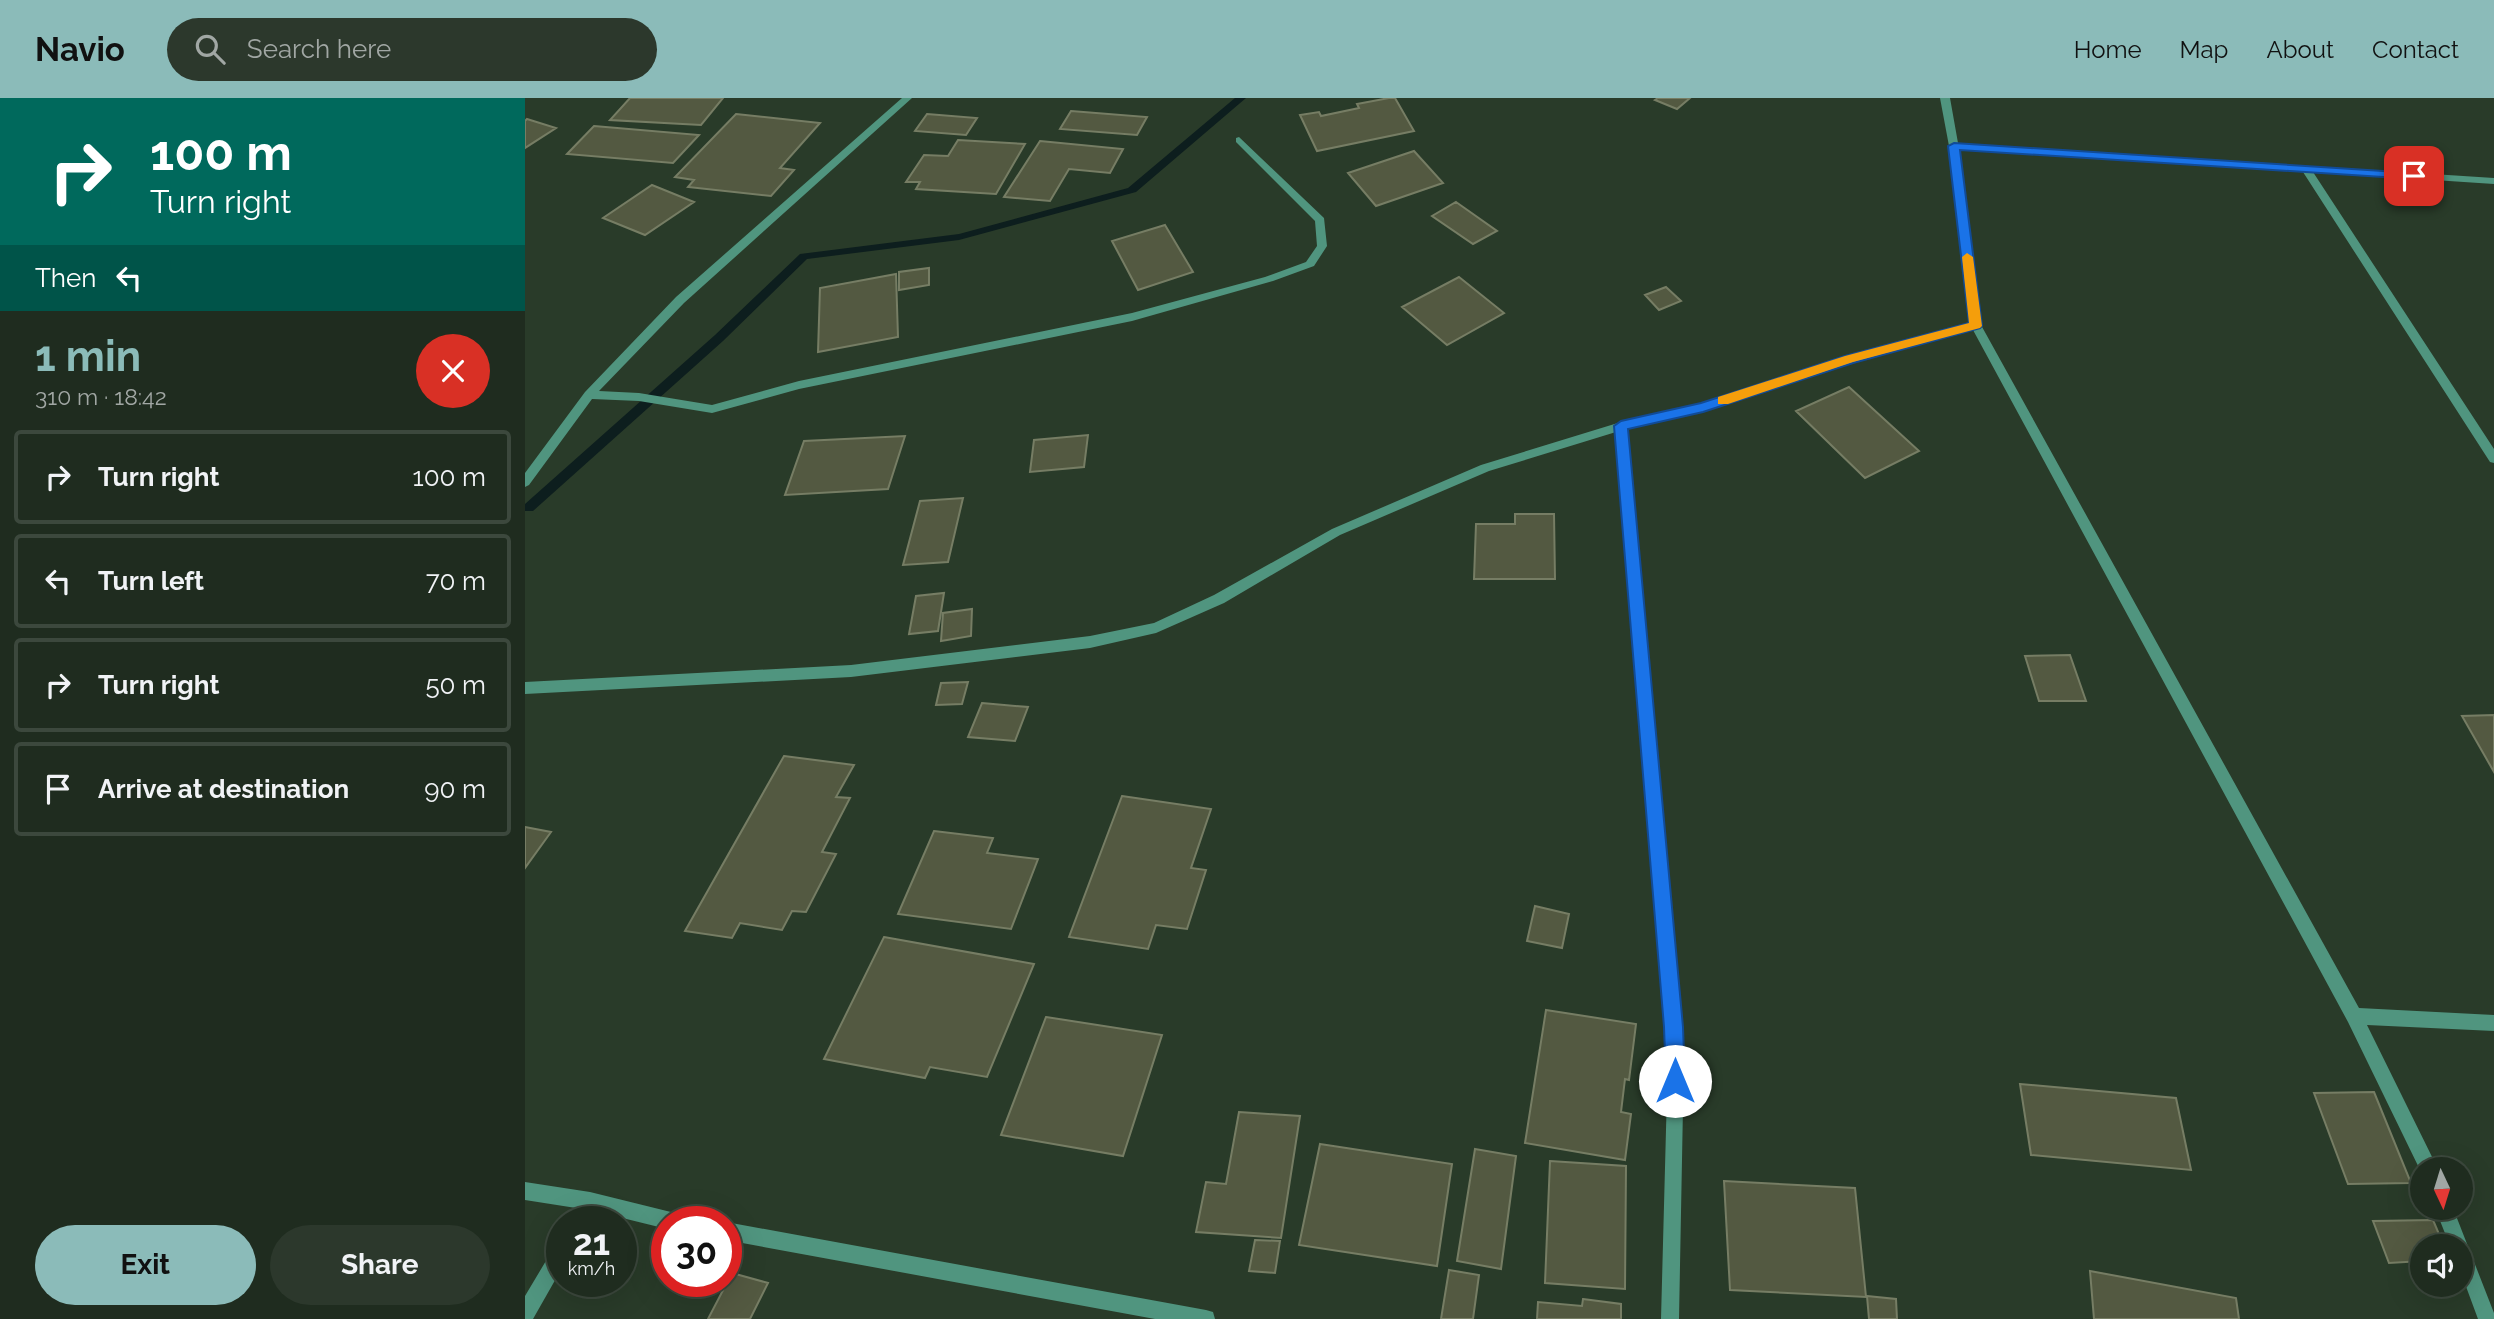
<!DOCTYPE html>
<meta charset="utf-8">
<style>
:root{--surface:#1f2c1f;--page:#2c382c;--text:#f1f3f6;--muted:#a1a7a4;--line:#3c483d;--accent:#8bbbb9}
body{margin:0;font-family:Raleway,sans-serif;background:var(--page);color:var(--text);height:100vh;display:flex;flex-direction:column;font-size:26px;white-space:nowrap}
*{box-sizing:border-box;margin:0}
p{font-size:23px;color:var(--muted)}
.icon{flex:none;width:38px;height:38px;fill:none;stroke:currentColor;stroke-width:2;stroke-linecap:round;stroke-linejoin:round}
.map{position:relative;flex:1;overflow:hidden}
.sheet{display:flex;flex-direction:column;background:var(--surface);width:525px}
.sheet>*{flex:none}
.guide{background:#00695c;color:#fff;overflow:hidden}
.needle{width:46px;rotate:176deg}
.buttons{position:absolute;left:1885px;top:1059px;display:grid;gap:14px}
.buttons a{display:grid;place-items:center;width:63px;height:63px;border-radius:50%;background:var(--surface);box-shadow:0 7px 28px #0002,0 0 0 2px var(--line);font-size:35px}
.speed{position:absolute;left:21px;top:1108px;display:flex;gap:14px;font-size:35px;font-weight:700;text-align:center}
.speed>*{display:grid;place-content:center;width:91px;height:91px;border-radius:50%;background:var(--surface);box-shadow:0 7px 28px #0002,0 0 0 2px var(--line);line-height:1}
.speed small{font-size:18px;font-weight:400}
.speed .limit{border:10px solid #d22;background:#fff;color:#111}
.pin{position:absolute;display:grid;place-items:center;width:60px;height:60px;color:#fff;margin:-30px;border-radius:14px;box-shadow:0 4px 10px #0006}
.me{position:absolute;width:77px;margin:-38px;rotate:0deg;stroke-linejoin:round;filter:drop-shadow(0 0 5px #0008)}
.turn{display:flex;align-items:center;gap:24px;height:147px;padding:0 35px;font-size:32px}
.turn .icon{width:91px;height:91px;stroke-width:2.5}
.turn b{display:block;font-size:49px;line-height:60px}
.then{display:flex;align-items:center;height:66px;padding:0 35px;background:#0003;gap:14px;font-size:26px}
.round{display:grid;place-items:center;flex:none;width:74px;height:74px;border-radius:37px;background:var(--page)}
.head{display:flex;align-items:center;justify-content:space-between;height:119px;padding:0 35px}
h1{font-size:42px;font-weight:700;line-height:52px;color:var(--accent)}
.cta{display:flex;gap:14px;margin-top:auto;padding:14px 35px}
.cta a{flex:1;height:80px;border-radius:42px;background:var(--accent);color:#111;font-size:28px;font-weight:700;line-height:80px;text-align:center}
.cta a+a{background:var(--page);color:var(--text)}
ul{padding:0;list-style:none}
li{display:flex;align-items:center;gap:21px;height:94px;margin:0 14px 10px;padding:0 21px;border:4px solid var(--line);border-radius:7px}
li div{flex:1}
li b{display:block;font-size:26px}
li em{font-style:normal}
header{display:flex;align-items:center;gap:42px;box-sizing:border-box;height:98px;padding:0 35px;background:var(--accent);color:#111}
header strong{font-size:33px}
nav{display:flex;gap:38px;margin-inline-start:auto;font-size:24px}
.search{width:490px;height:63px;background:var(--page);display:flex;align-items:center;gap:18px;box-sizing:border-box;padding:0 24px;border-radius:38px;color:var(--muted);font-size:26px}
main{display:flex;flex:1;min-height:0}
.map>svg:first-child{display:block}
</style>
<header>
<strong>Navio</strong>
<div class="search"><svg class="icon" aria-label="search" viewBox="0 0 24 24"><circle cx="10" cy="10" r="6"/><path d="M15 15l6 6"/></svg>Search here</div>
<nav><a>Home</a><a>Map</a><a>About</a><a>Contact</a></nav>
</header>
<main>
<section class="sheet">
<div class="guide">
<div class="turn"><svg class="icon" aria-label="right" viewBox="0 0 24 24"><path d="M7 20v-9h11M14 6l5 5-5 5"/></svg><div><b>100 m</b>Turn right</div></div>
<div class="then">Then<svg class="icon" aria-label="left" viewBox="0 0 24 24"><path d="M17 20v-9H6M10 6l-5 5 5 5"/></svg></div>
</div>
<div class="head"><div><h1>1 min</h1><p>310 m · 18:42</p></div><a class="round" style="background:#d93025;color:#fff"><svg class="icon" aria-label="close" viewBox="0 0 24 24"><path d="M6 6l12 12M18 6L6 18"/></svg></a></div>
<ul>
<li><svg class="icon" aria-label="right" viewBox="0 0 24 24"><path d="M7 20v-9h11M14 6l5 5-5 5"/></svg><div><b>Turn right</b></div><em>100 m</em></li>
<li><svg class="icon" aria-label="left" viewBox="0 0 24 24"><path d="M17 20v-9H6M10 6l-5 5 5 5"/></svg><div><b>Turn left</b></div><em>70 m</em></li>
<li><svg class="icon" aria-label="right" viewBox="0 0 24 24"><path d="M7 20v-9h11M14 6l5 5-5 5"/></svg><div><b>Turn right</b></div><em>50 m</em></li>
<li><svg class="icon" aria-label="arrive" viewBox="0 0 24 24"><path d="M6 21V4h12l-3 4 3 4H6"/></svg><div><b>Arrive at destination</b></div><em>90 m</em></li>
</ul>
<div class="cta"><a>Exit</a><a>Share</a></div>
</section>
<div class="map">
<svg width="1969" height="1221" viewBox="0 0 1969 1221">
<rect width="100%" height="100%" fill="#293b29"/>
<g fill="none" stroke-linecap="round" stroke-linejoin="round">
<path fill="#0d1e1e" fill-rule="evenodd" d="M710,0H721L611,94L434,142L282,161L198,243L8,413H0V406L190,237L275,156L434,136L603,90Z"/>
</g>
<path fill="#535941" stroke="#767d64" stroke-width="2" d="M105,0H198L176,27L85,22Z
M864,0H870L889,33L792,53L775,17L794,14L796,18L834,10L832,6Z
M1133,0H1165L1152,11L1130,2Z
M546,13L622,19L612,37L535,31Z
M211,16L295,25L255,70L269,72L246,98L163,89L169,82L150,79Z
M402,16L452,20L441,37L390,33Z
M2,21L31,30L0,50V23Z
M69,28L174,37L148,65L42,56Z
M433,42L500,46L471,96L391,91L395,84H381L399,57L423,58Z
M515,43L598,51L585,75L544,71L525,103L479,99Z
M889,53L918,85L851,108L823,75Z
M127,87L169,104L120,137L78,120Z
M931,104L972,133L948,146L907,118Z
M640,127L668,174L613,192L587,143Z
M404,170V187L374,192V174Z
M371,176L373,239L293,254L295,190Z
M934,179L979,215L922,247L877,209Z
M1141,189L1156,203L1134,212L1120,197Z
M1324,289L1394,353L1340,380L1271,313Z
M563,337L559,369L505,374L509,342Z
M380,338L363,391L260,397L279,343Z
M438,400L423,464L378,467L395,403Z
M990,416H1029L1030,481H949L951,426H990Z
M419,495L413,533L384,536L391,498Z
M447,511L446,538L416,543L418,515Z
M1545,557L1561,603H1514L1500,558Z
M443,584L437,606L411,607L416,585Z
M457,605L503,609L490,643L443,639Z
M1969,617V674L1937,618Z
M259,658L329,667L311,699L325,700L297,754L311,756L281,814L267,813L257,832L215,825L207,840L160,833Z
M597,698L686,711L666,770L681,772L662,831L631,827L623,851L544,839Z
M0,729L26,734L0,770Z
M409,733L468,740L462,755L513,761L486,831L373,816Z
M1010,808L1044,816L1037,850L1002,843Z
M359,839L509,866L462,979L405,969L400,980L299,961Z
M1021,912L1111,926L1104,982L1100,981L1096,1014L1106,1016L1100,1062L1000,1045Z
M521,919L637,937L598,1058L476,1037Z
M1495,986L1651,1000L1666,1072L1506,1057Z
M1849,994L1886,1085L1823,1086L1789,995Z
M714,1014L775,1018L756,1140L671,1134L681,1084L701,1086Z
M795,1046L927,1066L912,1168L774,1147Z
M950,1051L991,1058L976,1171L932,1163Z
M1025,1063L1101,1068L1100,1191L1020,1185Z
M1199,1083L1330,1090L1341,1199L1205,1192Z
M1908,1122L1919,1148H1897V1163L1864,1165L1848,1123Z
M730,1142L755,1143L750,1175L724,1173Z
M924,1172L954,1177L948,1221H916Z
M1565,1173L1711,1200L1714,1221H1569Z
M207,1175L243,1185L225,1221H183Z
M1342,1198L1371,1201L1372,1221H1344Z
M1058,1201L1096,1206V1221H1012L1013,1204L1057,1208Z"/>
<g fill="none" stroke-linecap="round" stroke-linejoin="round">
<path fill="#50957f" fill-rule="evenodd" d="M377,0H387L159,205L74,293L114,295L187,307L274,283L607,215L740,179L781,164L792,148L790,123L711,44V40L714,39L799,120L802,148L789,168L748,183L607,223L274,291L187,315L114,303L67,301L4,387L0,389V375L60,294L151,199Z
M1415,0H1425L1433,45L1969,80V86L1788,74L1969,351V365L1965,364L1778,74L1434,51L1456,227L1834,910L1969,917V933L1842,927L1913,1071H1897V1076L1823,924L1448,232L1328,264L1178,313L1102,331L1159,956L1154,1221H1136L1143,956L1091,334L964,373L815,437L699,505L631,535L565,550L326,579L0,596V584L326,567L565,538L629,525L689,497L807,431L956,367L1096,324L1177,305L1321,258L1445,225L1424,48Z
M0,1084L65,1094L150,1115L156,1118L159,1124H142V1131L69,1113L63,1124H44L51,1110L0,1102Z
M1910,1110H1928L1969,1215V1221H1953L1936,1175V1148H1925Z
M201,1124L681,1212L688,1214L690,1221H630L201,1142Z
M37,1143V1170L8,1221H0V1198L31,1146Z"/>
</g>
<path fill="#1a73e8" stroke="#114b97" stroke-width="2" d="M1429,45L1889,75L1894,78L1889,81L1435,52L1457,228L1455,230L1328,265L1178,314L1103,331L1158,929L1160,983L1157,990L1150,993L1144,990L1141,983L1139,929L1089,328L1096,323L1176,305L1320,258L1444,225L1423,48Z"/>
<path fill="#f59e0b" d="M1442,155L1448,159L1457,228L1455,230L1328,264L1203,306H1193V299L1320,258L1444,225L1437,159Z"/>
</svg>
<div class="buttons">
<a><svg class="needle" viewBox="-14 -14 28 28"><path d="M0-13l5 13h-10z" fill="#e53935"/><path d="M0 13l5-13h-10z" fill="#a1a7a4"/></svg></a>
<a><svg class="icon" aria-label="sound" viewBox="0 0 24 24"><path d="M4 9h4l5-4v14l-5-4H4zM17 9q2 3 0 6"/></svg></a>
</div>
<div class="speed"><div>21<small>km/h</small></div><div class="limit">30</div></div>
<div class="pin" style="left:1889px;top:78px;background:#d93025"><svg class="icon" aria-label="arrive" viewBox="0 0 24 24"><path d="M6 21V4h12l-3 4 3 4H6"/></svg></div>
<svg class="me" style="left:1150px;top:983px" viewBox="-20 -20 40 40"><circle r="19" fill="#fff"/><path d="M0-13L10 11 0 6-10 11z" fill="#1a73e8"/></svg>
</div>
</main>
